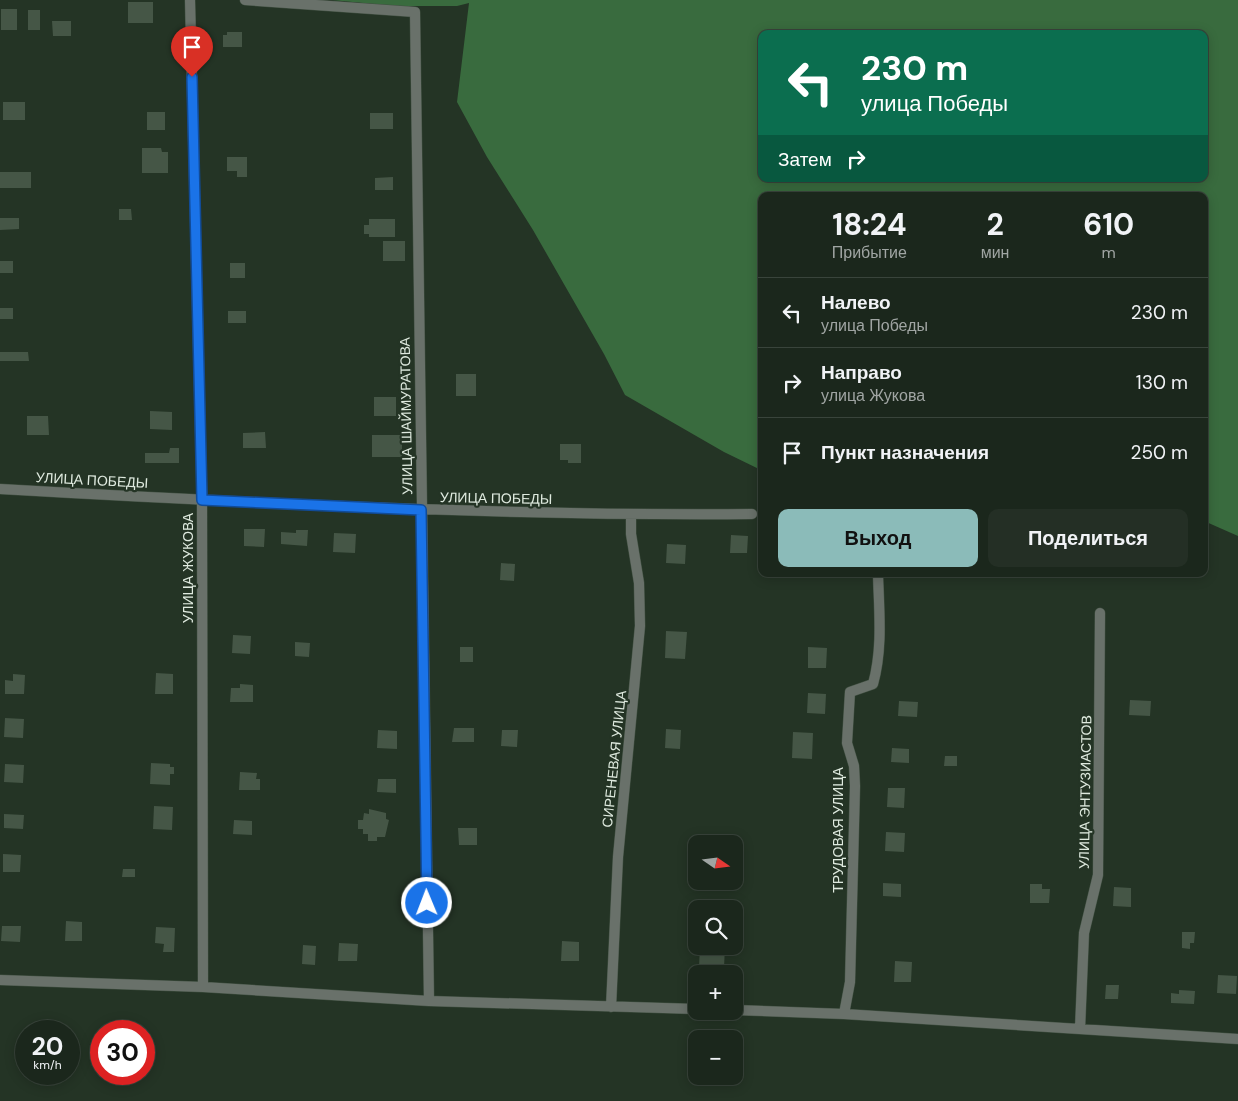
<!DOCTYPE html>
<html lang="ru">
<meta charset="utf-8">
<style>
:root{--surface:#1b271c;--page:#242f25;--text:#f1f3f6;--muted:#a0a5a3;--line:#39443b;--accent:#8bbbb9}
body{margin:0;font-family:"DM Sans",sans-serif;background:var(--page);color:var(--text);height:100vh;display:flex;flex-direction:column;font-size:19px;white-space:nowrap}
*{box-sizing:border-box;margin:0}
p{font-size:16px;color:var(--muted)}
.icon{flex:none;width:28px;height:28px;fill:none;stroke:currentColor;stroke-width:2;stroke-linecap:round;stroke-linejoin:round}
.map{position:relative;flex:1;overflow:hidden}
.drawer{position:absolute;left:758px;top:192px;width:450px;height:385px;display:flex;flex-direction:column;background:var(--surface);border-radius:10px;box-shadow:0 2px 12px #0003,0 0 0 1px var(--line)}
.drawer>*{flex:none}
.top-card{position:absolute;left:758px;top:30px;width:450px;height:152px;border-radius:10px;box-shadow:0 2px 12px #0003,0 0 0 1px var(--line);background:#0b6e4f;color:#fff;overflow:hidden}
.needle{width:32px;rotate:104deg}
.fabs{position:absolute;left:688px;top:835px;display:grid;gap:10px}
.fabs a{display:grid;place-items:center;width:55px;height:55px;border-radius:10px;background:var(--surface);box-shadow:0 2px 12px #0003,0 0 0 1px var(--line);font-size:25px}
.speed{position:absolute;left:15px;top:1020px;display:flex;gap:10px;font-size:25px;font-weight:700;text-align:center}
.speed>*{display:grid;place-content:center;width:65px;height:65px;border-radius:50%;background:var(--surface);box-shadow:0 2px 12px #0003,0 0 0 1px var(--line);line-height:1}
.speed small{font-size:12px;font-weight:400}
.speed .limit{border:8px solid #d22;background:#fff;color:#111}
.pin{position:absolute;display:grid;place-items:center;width:42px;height:42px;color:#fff;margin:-51px -21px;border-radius:50% 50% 50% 0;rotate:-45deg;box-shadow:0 0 5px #0007}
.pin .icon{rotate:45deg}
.me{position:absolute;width:55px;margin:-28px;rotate:359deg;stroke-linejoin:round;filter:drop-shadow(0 0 4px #0008)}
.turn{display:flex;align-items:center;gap:18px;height:105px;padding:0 20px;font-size:22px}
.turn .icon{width:65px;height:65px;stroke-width:2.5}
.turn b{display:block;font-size:35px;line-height:42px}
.then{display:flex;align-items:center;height:48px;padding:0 20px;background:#0003;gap:10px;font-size:19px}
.eta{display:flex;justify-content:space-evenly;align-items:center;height:85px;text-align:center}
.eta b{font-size:30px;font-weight:700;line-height:35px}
.cta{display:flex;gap:10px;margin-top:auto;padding:10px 20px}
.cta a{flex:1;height:58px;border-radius:10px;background:var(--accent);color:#111;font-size:20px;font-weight:700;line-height:58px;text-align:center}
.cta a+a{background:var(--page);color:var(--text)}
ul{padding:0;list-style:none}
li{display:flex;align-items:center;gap:15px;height:70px;padding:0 20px;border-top:1px solid var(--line)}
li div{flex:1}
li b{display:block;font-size:19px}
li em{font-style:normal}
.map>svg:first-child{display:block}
</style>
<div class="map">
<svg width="1238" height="1101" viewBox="0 0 1238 1101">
<rect width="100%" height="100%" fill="#243425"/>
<path fill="#396b3e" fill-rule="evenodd" d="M332,0H1238V536L1204,521V196H761V470L724,452L625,395L604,354L533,230L487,157L457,102L469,3L457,6H393ZM761,34H1204V179H761Z"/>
<path fill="#455646" d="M128,2H153V23H128Z
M1,9H17V30H1Z
M28,10H40V30H28Z
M52,21H71V36H53Z
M227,32H242V47H223V35H227Z
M3,102H25V120H3Z
M147,112H165V130H147Z
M370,113H393V129H370Z
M142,148H161L162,152H168V173H142Z
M227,157H247V177H237V171H227Z
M0,172H31V188H0Z
M393,177V190H375V178Z
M119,209H131L132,220H119Z
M0,218H19V229L0,230Z
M369,219H395V237H369V234H364V225H369Z
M383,241H405V261H383Z
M0,261H13V273H0Z
M230,263H245V278H230Z
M0,308H13V319H0Z
M228,311H246V323H228Z
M0,352H28L29,361H0Z
M456,374H476V396H456Z
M374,397H396V416H374Z
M150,411L172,412V430L150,429Z
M27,416H48L49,435H27Z
M265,432L266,448H243V433Z
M372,435H402V457H372Z
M560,444H581V463H568V460H560Z
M170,448H179V463H145V453H169Z
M244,529H265L264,547L244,546Z
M296,530H308L307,546L281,544V532L296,533Z
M334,533L356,534L355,553L333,552Z
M731,535L748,536L747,553H730Z
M667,544L686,545L685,564L666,563Z
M501,563L515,564L514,581L500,580Z
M666,631L687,632L685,659L665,658Z
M233,635L251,636L250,654L232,653Z
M295,642L310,643L309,657L295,656Z
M460,647H473V662H460Z
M808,647L827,648L826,668H808Z
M156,673L173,674V694H155Z
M13,674L25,675L24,694H5V680L13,681Z
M240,684L253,685V702H230L231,688H240Z
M808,693L826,694L825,714L807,713Z
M1130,700L1151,701L1150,716L1129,715Z
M899,701L918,702L917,717L898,716Z
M5,718L24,719L23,738L4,737Z
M454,728H474V742H452Z
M666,729L681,730L680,749L665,748Z
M378,730L397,731V749L377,748Z
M502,730H518L517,747L501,746Z
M793,732L813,733L812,759L792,758Z
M892,748L909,749V763L891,762Z
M945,756H957V766H944Z
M151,763L170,764V767H174V774H170V785L150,784Z
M5,764L24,765L23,783L4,782Z
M240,772L257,773L256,779H260V790H239Z
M378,779H396V793L377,792Z
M888,788H905L904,808L887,807Z
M154,806L173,807L172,830L153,829Z
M369,809L386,813V819L389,820L385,837H377V841H368V834H363V829H358V820H363L364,813L369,814Z
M4,814L24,815L23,829L4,828Z
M234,820L252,821V835L233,834Z
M458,828H477V845H459Z
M886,832L905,833L904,852L885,851Z
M3,854L21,855L20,872H3Z
M123,869H135V877H122Z
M883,883L901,884V897L883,896Z
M1030,884H1042V889H1050L1049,903H1030Z
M1114,887L1131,888V907L1113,906Z
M66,921L82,922V941H65Z
M2,926H21L20,942L1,941Z
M156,927L175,928L174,952H163L164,944L155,943Z
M1182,932H1195L1194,943H1190V949L1182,948Z
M562,941L579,942V961H561Z
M339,943L358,944L357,961H338Z
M303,945L316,946L315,965L302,964Z
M700,946H725L724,968L699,967Z
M895,961L912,962L911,982H894Z
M1218,975L1237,976L1236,994L1217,993Z
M1106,985H1119L1118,999H1105Z
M1179,990L1195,991L1194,1004L1171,1003V993L1179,994Z"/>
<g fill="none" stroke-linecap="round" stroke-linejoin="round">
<defs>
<path id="street" d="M190,0L202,500L203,987
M245,0L415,12L429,1001
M0,489C251,503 501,516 752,514
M0,980L203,987L429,1001L696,1009
M611,1007L618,857L640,626L639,583L631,534V515
M734,1010L844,1014L1238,1039
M844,1014L850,982L855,786L854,766L847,743L850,692L873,684C883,648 879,611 878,574
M1080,1029L1084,933L1098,875L1100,613"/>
</defs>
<use href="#street" stroke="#425143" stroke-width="11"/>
<use href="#street" stroke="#69716a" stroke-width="10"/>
</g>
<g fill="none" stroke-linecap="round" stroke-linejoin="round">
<defs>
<path id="route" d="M192,77L202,500L421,510L427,903"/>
</defs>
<use href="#route" stroke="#114b97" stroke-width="12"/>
<use href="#route" stroke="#1a73e8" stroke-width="9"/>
</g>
<g text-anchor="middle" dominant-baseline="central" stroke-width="4.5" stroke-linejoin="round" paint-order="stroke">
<g font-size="14" fill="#dfeadf" stroke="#243425">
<text transform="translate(406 416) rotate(-91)">УЛИЦА ШАЙМУРАТОВА</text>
<text transform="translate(92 480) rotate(3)">УЛИЦА ПОБЕДЫ</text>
<text transform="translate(496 498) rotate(1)">УЛИЦА ПОБЕДЫ</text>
<text transform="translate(188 568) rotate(-90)">УЛИЦА ЖУКОВА</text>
<text transform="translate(614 759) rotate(-84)">СИРЕНЕВАЯ УЛИЦА</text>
<text transform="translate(1085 792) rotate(-89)">УЛИЦА ЭНТУЗИАСТОВ</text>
<text transform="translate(838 830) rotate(-90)">ТРУДОВАЯ УЛИЦА</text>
</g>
</g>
</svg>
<div class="fabs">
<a><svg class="needle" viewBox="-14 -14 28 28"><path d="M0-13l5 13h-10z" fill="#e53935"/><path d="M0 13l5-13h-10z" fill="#a0a5a3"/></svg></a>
<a><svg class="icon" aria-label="search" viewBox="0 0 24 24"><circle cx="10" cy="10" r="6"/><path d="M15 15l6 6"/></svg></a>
<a>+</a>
<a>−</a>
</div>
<div class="speed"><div>20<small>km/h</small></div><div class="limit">30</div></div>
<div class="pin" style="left:192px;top:77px;background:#d93025"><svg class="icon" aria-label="arrive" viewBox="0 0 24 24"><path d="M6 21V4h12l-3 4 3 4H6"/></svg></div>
<svg class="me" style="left:427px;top:903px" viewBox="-20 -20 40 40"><circle r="17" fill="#1a73e8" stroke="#fff" stroke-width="3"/><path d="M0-11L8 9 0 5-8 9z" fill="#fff"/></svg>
<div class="top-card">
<div class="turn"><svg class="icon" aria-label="left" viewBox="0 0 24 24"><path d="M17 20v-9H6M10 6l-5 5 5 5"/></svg><div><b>230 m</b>улица Победы</div></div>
<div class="then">Затем<svg class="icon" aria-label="right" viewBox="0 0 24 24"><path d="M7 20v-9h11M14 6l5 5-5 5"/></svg></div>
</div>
<section class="drawer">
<div class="eta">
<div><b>18:24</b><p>Прибытие</p></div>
<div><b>2</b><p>мин</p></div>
<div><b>610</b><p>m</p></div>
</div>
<ul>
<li><svg class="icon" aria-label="left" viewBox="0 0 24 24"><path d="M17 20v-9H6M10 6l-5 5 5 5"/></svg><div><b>Налево</b><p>улица Победы</p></div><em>230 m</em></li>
<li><svg class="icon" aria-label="right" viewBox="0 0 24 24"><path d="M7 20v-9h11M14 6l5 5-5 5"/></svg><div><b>Направо</b><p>улица Жукова</p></div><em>130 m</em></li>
<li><svg class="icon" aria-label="arrive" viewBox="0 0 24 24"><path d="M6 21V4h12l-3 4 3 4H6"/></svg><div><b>Пункт назначения</b></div><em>250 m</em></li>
</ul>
<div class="cta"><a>Выход</a><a>Поделиться</a></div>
</section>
</div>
